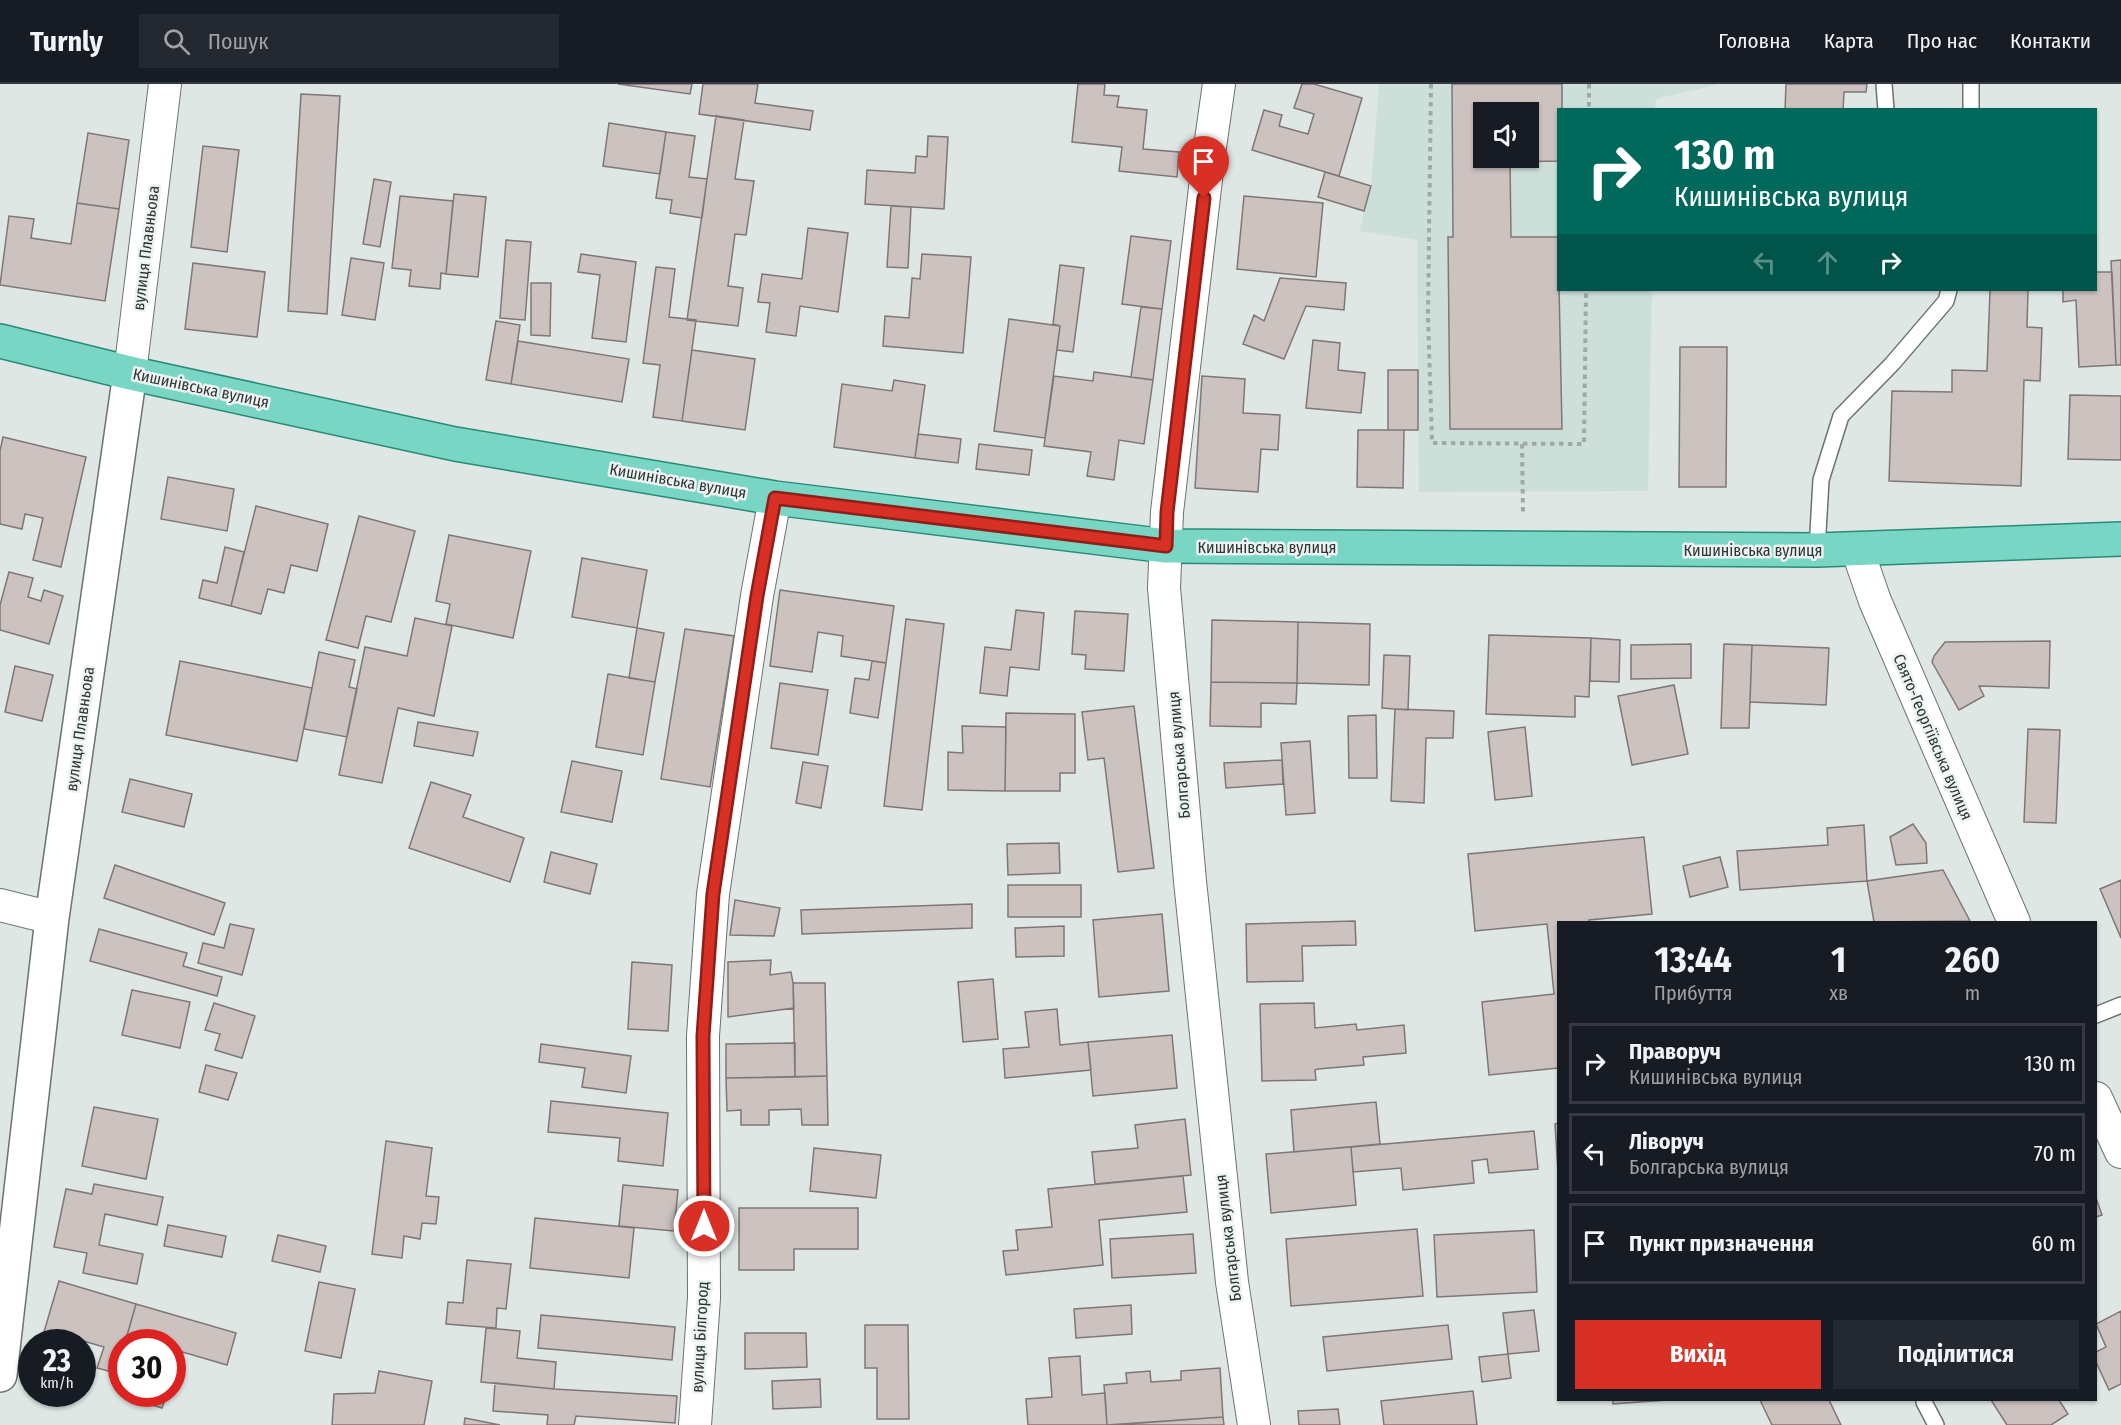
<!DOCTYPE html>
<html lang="uk">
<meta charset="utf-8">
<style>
:root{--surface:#171b24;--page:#242831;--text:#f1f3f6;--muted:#9ea1a6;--line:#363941;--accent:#d93025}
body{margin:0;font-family:"Fira Sans Condensed",sans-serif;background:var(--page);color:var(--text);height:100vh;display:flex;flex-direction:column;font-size:22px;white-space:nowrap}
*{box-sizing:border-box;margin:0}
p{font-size:20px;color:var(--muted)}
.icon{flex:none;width:33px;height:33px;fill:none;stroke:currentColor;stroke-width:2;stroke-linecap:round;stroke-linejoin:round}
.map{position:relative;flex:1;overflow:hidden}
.side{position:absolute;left:1557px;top:837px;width:540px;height:480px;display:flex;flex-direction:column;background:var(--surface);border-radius:0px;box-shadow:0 2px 4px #0004}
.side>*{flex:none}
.top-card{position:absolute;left:1557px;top:24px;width:540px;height:183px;border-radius:0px;box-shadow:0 2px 4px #0004;background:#00695c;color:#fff;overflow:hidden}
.buttons{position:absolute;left:1473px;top:18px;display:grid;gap:12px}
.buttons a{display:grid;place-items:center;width:66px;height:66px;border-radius:0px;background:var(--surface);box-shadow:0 2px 4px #0004;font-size:30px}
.speed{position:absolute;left:18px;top:1245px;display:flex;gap:12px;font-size:30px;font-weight:700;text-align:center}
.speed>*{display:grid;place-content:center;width:78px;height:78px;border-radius:50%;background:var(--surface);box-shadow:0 2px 4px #0004;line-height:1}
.speed small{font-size:15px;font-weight:400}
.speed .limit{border:9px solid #d22;background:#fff;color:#111}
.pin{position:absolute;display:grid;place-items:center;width:51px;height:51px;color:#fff;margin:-62px -26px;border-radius:50% 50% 50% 0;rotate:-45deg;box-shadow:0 0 6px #0007}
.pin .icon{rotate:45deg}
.me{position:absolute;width:66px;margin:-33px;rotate:0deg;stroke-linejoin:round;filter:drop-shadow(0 0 4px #0008)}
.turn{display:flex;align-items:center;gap:21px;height:126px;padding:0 18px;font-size:27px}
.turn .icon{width:78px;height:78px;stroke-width:2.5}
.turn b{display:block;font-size:42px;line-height:51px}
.lanes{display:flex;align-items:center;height:57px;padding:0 18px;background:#0003;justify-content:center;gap:30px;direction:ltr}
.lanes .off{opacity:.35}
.eta{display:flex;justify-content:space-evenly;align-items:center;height:102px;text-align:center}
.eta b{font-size:36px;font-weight:700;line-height:42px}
.action{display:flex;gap:12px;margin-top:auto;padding:12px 18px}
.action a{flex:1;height:69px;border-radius:0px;background:var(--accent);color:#fff;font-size:24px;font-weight:700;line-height:69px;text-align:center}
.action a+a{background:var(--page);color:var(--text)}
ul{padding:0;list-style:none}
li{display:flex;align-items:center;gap:18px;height:81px;margin:0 12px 9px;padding:0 6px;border:3px solid var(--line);border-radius:0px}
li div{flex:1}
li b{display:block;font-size:22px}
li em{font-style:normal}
header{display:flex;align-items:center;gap:36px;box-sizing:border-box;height:84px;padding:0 30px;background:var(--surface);border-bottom:2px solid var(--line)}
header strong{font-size:28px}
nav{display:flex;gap:33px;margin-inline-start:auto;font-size:21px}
.search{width:420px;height:54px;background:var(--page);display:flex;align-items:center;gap:15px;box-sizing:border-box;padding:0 21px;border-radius:0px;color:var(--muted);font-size:22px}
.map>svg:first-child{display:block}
</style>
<header>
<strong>Turnly</strong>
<div class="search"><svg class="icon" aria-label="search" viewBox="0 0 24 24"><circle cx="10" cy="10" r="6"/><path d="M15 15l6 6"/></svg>Пошук</div>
<nav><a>Головна</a><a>Карта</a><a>Про нас</a><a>Контакти</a></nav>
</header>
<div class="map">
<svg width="2121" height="1341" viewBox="0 0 2121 1341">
<rect width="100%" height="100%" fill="#dee7e4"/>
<path fill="#cddfd9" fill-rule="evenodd" d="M1379,0H1719L1656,15L1655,25L1558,26V206H1652L1648,407L1419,408L1417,156L1360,147L1364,127L1371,102ZM1484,28H1528V74H1484Z"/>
<path fill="#ccc3c1" stroke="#7f7776" stroke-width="1.5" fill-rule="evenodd" d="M618,0H692L690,10Z
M703,0H758L755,19L813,27L810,46L699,30Z
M1078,0H1105L1104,11L1119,12L1117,23L1147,26L1143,65L1179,68L1177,93L1119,87L1122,63L1072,58Z
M1302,0H1314L1362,14L1339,92L1252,66L1264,26L1282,31L1279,42L1308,50L1314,30L1294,24Z
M1452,0H1562V26H1558V77L1510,78L1511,153H1558L1562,345H1450L1448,153H1453ZM1484,28H1528V74H1484Z
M1786,0H1867L1866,8H1844L1843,26H1785Z
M301,10L340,12L327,230L288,227Z
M716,32L744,36L735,95L754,97L746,151L735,150L728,202L743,204L738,242L687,236Z
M609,39L666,48L660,90L603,82Z
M666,48L695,52L689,93L707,95L702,134L670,129L672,116L656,114Z
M88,49L129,56L119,125L77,119Z
M928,52L948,53L944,125L865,120L867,86L915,89L916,72L927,73Z
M203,62L239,66L227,168L191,163Z
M1325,88L1371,102L1364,127L1318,113Z
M374,95L391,98L380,163L363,160Z
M454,110L486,113L478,193L446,190Z
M400,112L453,117L446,190L441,189L440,205L409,202L411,186L392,184Z
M1244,112L1323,119L1316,193L1237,185Z
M77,119L119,125L105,217L0,201L9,132L34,135L31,154L71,160Z
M891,122L911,123L908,184L887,183Z
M808,144L848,149L838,228L800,222L796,252L766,248L770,219L758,218L762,190L802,195Z
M1131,152L1171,157L1162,225L1122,220Z
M506,156L531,158L525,236L500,234Z
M581,170L636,178L626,258L592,254L600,191L578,188Z
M922,170L971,173L963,269L883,262L885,232L909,234L912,194L920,195Z
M351,174L384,179L375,236L342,231Z
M2121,176V281H2116L2111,177Z
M193,179L265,188L257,253L185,245Z
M1060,181L1084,184L1073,268L1057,266L1060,242L1053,240Z
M656,183L675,185L669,233L696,236L682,337L653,333L660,281L643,279Z
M2096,188H2112L2116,281L2079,283L2076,216L2063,218V206H2096Z
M1280,194L1346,199L1344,226L1306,222L1284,275L1243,260L1254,231L1264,237Z
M531,199H551L550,252L531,251Z
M1990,206H2028L2027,243L2042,244L2040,297L2024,296L2021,402L1889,397L1892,307L1952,308V286L1987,287Z
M1141,223L1162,225L1153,296L1131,293Z
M1009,235L1060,242L1045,354L994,347Z
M496,237L520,241L511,300L486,296Z
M1313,256L1340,259L1338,286L1365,289L1361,329L1306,324Z
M518,257L629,275L622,318L511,300Z
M1680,263H1727L1726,403H1679Z
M692,266L755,275L745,346L682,337Z
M1388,286H1418V346H1388Z
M1094,288L1153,296L1144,360L1119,356L1114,396L1087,392L1091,368L1044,362L1054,292L1093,297Z
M1202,292L1245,295L1243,329L1280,331L1278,366L1261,365L1258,408L1195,404Z
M894,296L925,301L915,374L834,363L842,300L892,307Z
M2070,311L2121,312V376L2068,375Z
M1358,346H1404L1403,404L1357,403Z
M918,350L961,355L958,379L915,374Z
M3,353L86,373L61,483L33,476L43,434L25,430L22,445L0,440V367Z
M979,360L1032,366L1029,391L976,385Z
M168,393L234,405L227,447L161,435Z
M256,422L328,440L317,487L291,481L284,509L268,505L261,530L231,522Z
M359,432L415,447L391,538L366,532L358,564L326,556Z
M449,451L531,467L513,554L446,540L450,520L436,517Z
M225,463L244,468L231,522L199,514L203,496L217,499Z
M582,474L647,486L637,544L572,533Z
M9,488L33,494L28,513L41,517L44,506L63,512L49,560L0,546V521Z
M780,506L894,522L886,579L841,572L843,552L818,548L812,588L770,582Z
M1016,526L1044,529L1039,586L1010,583L1007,612L980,609L985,563L1011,566Z
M1075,527L1128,530L1124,587L1085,585L1086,571L1072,570Z
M415,534L452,542L434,632L398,624L382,699L339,691L365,563L407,572Z
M906,535L944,540L922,726L884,722Z
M1212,536L1298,538L1297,599L1211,598Z
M1298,538L1370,540L1369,601L1297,599Z
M637,544L664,549L655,598L629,594Z
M685,545L734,552L710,703L661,695Z
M1489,551L1591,554L1589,613L1575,612V633L1486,630Z
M1591,554L1620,556L1619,598L1590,597Z
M2050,557L2049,604L1979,602L1984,612L1959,626L1932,578L1934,572L1945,558Z
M1691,560V594L1631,595V561Z
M1724,560L1752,561L1749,644H1721Z
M1752,561L1829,564L1826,621L1750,618Z
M319,568L355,576L349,603L357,605L347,653L304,645Z
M1384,571L1410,572L1408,626L1382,624Z
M180,577L312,604L297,677L166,651Z
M872,577L886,579L878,634L850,629L855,594L869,596Z
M15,582L53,591L42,637L5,628Z
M608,590L655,598L643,671L596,663Z
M1211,598L1297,599L1296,620L1261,619V643L1210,642Z
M780,599L828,606L818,671L771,664Z
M1674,601L1688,670L1632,681L1618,612Z
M1134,622L1154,784L1118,788L1104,674L1088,676L1082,628Z
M1395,625L1454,627L1453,654H1426L1424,719L1391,717Z
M1006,629L1075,630V689H1060V707H1005Z
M1376,631L1377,694H1349L1348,632Z
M418,638L478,648L473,672L414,662Z
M962,642L1006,643L1005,707L948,706V668L963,669Z
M1525,643L1532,712L1495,716L1488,648Z
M2028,645L2060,646L2056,739L2024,738Z
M1310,657L1315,729L1286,731L1281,659Z
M1282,676L1283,700L1226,704L1224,679Z
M572,677L622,687L612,738L561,728Z
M803,678L828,682L821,724L796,719Z
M130,695L192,710L184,743L122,728Z
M431,698L471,711L463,733L524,754L510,798L409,764Z
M1913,740L1926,759L1927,779L1896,781L1890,753Z
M1864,741L1867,797L1740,806L1737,767L1828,761L1827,744Z
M1644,753L1652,830L1589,836V838H1558V984L1489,991L1482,918L1554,910L1547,840L1475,847L1468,770Z
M1059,759L1060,789L1008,791L1007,760Z
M551,768L597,780L590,810L544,798Z
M1720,773L1728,803L1690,813L1683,782Z
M115,781L225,819L214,851L104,814Z
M1943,786L1970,837L1874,838L1867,797Z
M2121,796V854L2100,805Z
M1008,801H1081V833H1008Z
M735,816L780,824L774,852L730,851Z
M972,820V844L802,850L801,826Z
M1162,830L1169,907L1099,913L1093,836Z
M1355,837L1356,861L1302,862L1303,897L1247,898L1246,840Z
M230,840L254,845L242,891L198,879L203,859L224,864Z
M1064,842V872L1016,873L1015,844Z
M99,845L187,869L183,882L222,893L217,912L90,877Z
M771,876L770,891L791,888L793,899L794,924L728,933V878Z
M632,878L672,881L668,947L628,945Z
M993,895L998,955L963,958L958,898Z
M793,899H825L827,992L795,993Z
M132,906L190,918L180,964L122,951Z
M214,919L255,932L242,974L215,966L220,950L205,946Z
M1314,919L1315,944L1356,940L1357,946L1404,941L1406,969L1363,973L1364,981L1318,985L1315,986L1316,996L1262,997L1260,920Z
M1057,925L1060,961L1088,958L1091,986L1005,994L1003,965L1029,963L1025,928Z
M1172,951L1177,1004L1093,1012L1088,958Z
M795,959V993L726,994V960Z
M541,960L631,972L626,1009L582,1003L585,984L539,978Z
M206,981L237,989L228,1016L199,1008Z
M827,992L828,1041H802L801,1025L769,1026V1041H741V1026L727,1027L726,994Z
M551,1017L668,1029L663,1082L618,1077L620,1054L548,1048Z
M1376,1018L1380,1060L1294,1068L1291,1026Z
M94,1023L158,1035L146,1095L82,1082Z
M1185,1035L1191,1091L1095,1100L1092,1068L1138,1064L1135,1041Z
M1558,1039V1088L1555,1040Z
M1534,1047L1538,1085L1489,1089L1487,1075L1472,1077L1474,1099L1403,1106L1401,1084L1353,1088L1351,1063Z
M386,1057L432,1064L426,1112L439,1113L436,1140L422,1139L420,1155L404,1152L402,1174L372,1170Z
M1351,1063L1356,1121L1271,1129L1266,1070Z
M814,1064L881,1071L876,1114L810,1107Z
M1183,1092L1187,1128L1099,1136L1103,1181L1006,1191L1003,1167L1018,1166L1016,1146L1052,1143L1048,1105Z
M94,1100L163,1113L157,1141L105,1130L99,1161L143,1170L137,1200L83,1189L87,1169L54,1163L66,1105L92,1110Z
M623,1101L678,1106L674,1147L619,1142Z
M2096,1114L2102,1131L2096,1133Z
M739,1124H858V1165H794V1186H739Z
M535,1134L634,1144L629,1194L530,1184Z
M168,1141L226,1152L222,1173L164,1162Z
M1417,1145L1423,1212L1291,1222L1286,1155Z
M1534,1146L1537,1208L1437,1213L1434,1151Z
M1193,1150L1196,1189L1112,1194L1110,1155Z
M278,1151L326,1162L320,1188L272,1177Z
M467,1176L511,1180L506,1225L497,1224L496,1244L446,1240L448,1218L463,1219Z
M59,1197L136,1220L125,1258H122V1271L116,1289L97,1284L104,1263L73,1254L71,1258H41Z
M319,1198L355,1205L341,1274L305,1267Z
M136,1220L236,1249L227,1281L172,1265V1258H149L127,1252Z
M1131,1221L1132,1250L1076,1254L1074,1225Z
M1534,1226L1539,1267L1508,1270L1503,1229Z
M2121,1227V1300L2109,1306L2096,1278V1268L2106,1263L2096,1240Z
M541,1231L675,1243L672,1276L538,1264Z
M865,1241H908L909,1335H877V1284H865Z
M1448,1241L1452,1275L1327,1287L1323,1253Z
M486,1244L520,1247L517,1274L556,1278L554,1305L481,1298Z
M745,1249H806L807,1283L745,1285Z
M1508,1270L1511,1294L1482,1298L1479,1273Z
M1080,1272L1082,1311L1105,1309L1107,1341H1028L1026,1315L1052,1313L1049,1274Z
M1220,1284L1223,1333L1107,1341L1104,1301L1127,1299L1126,1289L1150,1287L1151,1298L1181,1296V1287Z
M379,1287L432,1297L424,1341H332L334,1310L375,1309Z
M820,1295L821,1323L773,1325L772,1297Z
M495,1299L554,1305L677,1312L675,1339L576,1332L574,1341H547L548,1331L493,1327Z
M1473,1307L1477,1341H1384L1381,1317Z
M131,1310H167L162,1324L130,1314Z
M1613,1316H1667L1613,1320Z
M1760,1316H1829L1841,1341H1772Z
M1991,1316H2059L2068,1330L2051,1341H2007Z
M1338,1325L1340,1341H1299L1298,1327Z
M1223,1333L1224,1341H1113Z
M465,1334L500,1341H464Z"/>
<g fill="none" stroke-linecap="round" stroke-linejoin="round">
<defs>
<path id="service" d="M1884,0L1886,26
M1971,26V0
M1817,466L1821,396L1841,332L1892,280L1946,217L1949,206
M2096,931L2121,921
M1924,1318L1936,1341"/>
<path id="minor" d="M1219,0L1209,70L1167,428L1164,504L1190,797L1232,1198L1254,1341
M130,289L165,0
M1857,465L1875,517L2014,838
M0,821L52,834
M2096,1014L2121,1068
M695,1341L704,1214L703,952L713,810L757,512L775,414"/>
<path id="tertiary" d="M0,1291L52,834L130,289"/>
<path id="primary" d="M0,257L130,289L455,360L775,414L1166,462L1817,466L2121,455"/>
</defs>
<use href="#service" stroke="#6b7370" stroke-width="18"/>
<use href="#minor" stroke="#6b7370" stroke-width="34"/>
<use href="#tertiary" stroke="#6b7370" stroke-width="36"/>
<use href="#primary" stroke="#278b77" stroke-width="36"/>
<path stroke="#a1a8a5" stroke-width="4" stroke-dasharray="4.5 4.5" stroke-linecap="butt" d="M1431,0L1428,231L1432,359L1584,360L1586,206
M1589,0V26
M1522,360L1523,428"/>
<use href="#service" stroke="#fff" stroke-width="15"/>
<use href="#minor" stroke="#fff" stroke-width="32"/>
<use href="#tertiary" stroke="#fff" stroke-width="33"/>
<use href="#primary" stroke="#7ad6c4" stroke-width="33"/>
</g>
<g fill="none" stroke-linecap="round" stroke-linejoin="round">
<defs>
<path id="route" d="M704,1142L703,952L713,810L757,512L775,414L1166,462L1167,428L1204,114"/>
</defs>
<use href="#route" stroke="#8d1f18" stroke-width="15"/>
<use href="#route" stroke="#d93025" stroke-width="10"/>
</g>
<g text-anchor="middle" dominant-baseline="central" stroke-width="5" stroke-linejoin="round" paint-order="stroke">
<g font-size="16" fill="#313433" stroke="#ebf4f2">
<text transform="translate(146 164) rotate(-83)">вулиця Плавньова</text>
<text transform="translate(201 304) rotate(12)">Кишинівська вулиця</text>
<text transform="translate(678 397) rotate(10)">Кишинівська вулиця</text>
<text x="1267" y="463">Кишинівська вулиця</text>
<text x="1753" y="466">Кишинівська вулиця</text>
<text transform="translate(80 645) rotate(-82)">вулиця Плавньова</text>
<text transform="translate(1933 653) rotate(67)">Свято-Георгіївська вулиця</text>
<text transform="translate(1179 671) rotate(-95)">Болгарська вулиця</text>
<text transform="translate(1228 1154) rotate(-97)">Болгарська вулиця</text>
<text transform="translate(700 1253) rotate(-87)">вулиця Білгород</text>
</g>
</g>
</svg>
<div class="buttons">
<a><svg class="icon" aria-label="sound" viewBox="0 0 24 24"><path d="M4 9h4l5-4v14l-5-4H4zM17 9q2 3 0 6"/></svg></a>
</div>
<div class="speed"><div>23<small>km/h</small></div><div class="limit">30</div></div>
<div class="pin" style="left:1204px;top:114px;background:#d93025"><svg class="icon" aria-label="arrive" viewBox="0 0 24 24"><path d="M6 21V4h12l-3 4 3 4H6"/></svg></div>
<svg class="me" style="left:704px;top:1142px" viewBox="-20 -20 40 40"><circle r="17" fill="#d93025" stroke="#fff" stroke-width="3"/><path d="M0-11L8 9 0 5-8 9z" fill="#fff"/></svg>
<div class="top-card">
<div class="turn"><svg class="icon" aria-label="right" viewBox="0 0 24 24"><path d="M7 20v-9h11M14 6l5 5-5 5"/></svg><div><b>130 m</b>Кишинівська вулиця</div></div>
<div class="lanes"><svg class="icon off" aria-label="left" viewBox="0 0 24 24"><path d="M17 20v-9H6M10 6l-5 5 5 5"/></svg><svg class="icon off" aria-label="ahead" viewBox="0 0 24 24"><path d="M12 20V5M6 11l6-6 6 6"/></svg><svg class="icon" aria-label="right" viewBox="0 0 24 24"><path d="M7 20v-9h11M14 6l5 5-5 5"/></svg></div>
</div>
<section class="side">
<div class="eta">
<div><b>13:44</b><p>Прибуття</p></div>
<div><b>1</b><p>хв</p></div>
<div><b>260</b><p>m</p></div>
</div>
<ul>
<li><svg class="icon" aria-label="right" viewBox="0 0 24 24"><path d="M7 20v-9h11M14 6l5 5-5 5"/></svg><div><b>Праворуч</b><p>Кишинівська вулиця</p></div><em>130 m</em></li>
<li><svg class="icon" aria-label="left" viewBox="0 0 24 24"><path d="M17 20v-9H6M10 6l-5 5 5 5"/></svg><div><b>Ліворуч</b><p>Болгарська вулиця</p></div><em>70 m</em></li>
<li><svg class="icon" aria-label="arrive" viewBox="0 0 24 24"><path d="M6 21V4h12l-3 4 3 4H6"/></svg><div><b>Пункт призначення</b></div><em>60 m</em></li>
</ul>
<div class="action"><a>Вихід</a><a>Поділитися</a></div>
</section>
</div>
